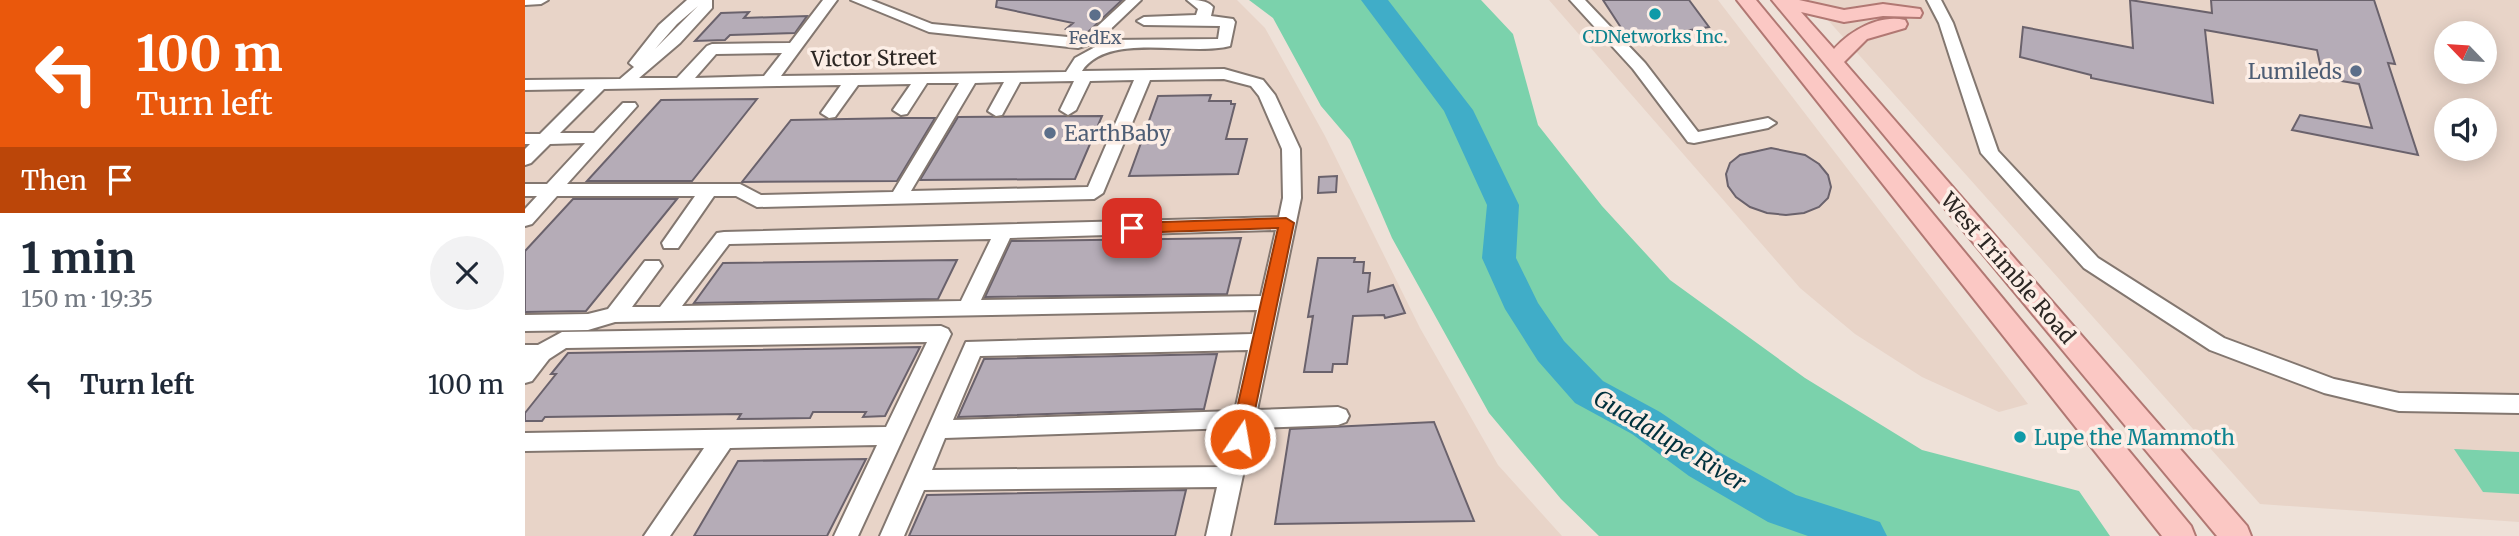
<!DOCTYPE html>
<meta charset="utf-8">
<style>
:root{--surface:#fff;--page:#f2f2f3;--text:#1f2937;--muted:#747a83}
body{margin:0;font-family:Merriweather,serif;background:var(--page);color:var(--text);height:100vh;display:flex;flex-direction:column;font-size:26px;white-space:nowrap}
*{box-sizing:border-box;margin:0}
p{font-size:23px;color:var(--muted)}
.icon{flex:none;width:38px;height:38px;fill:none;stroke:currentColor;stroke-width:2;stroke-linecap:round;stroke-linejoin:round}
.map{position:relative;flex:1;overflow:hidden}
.side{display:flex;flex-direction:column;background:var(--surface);width:525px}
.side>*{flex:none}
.guide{background:#ea580c;color:#fff;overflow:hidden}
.needle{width:46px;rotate:295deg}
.controls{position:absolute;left:1909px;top:21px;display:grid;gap:14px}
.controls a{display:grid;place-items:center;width:63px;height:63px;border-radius:50%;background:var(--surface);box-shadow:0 4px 18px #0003;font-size:35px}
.pin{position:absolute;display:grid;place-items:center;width:60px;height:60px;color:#fff;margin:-30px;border-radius:14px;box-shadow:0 4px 10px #0006}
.me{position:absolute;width:77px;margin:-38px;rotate:12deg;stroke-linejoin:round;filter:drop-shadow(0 0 5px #0008)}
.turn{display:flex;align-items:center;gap:24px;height:147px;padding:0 21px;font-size:32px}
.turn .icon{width:91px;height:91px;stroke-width:2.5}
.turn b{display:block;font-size:49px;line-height:60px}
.then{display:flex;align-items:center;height:66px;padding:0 21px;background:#0003;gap:14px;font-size:26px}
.round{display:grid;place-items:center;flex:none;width:74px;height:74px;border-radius:37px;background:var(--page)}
.summary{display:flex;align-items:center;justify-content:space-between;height:119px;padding:0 21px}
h1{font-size:42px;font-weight:700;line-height:52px}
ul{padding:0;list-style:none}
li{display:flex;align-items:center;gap:21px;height:105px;padding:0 21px}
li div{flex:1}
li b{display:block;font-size:26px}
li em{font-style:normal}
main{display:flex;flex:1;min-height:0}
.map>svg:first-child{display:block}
</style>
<main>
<section class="side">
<div class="guide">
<div class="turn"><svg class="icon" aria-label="left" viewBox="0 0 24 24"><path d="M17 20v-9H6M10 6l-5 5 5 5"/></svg><div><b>100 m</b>Turn left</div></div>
<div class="then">Then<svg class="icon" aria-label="arrive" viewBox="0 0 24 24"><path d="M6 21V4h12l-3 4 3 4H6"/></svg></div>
</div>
<div class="summary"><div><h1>1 min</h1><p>150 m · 19:35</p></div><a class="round"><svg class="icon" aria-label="close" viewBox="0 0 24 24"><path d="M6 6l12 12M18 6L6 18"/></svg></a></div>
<ul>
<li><svg class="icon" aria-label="left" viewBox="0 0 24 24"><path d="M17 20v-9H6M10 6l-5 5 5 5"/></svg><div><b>Turn left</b></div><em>100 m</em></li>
</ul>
</section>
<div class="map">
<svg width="1994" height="536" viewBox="0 0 1994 536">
<rect width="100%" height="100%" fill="#eee1d8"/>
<path fill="#e8d4c8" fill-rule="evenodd" d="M0,0H712L740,28L800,136L895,328L973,465L1037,536H0Z
M1024,0H1193L1503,404L1474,412L1397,377L1330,334L1275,288Z
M1285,0H1994V522L1735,504ZM1922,33H1960V72H1922ZM1922,110H1960V149H1922Z"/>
<path fill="#7bd2ac" d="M724,0H956L988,34L1013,125L1077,206L1145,280L1280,378L1397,450L1554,491L1585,536H1074L1036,499L964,413L867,238L825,140L796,106L748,18Z
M1929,449L1994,452V494L1958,492Z"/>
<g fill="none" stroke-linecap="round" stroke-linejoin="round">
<path fill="#40adc8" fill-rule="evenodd" d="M836,0H863L948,110L994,205L991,258L1013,303L1039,341L1078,381L1135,412L1194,452L1271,495L1355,522L1362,536H1283L1243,522L1164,476L1107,434L1050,403L1013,361L980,309L957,258L962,205L919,111Z"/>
</g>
<path fill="#b5acb7" stroke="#6a626c" stroke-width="2" d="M472,0H597L562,33L541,29L548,23L471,7Z
M1078,0H1164L1184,27L1104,40Z
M1605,0L1687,13L1686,0H1849L1870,64L1863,63L1893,155L1767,130L1775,115L1847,128L1834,84L1798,78L1792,50L1680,30L1688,103L1566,78V75L1495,57L1498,27L1608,48Z
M224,12L219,18L282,16L270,33L205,35L200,40L170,41L196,13Z
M686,95L684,101H706V104H710L701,139H722L713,174L604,176L633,96Z
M232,99L167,181H62L136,100Z
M577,116L550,179L395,180L433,117Z
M377,118H410L372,181L217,182L266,120Z
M1246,148L1280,155L1294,164L1303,175L1306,187L1303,198L1294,207L1279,213L1261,215L1242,213L1225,207L1211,197L1203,186L1201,174L1205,163L1215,155Z
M812,176L811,192L793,193L794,177Z
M48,199H152L61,311L0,312V251Z
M716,238L702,294L460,297L486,241Z
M793,258H830L829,262H839L838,273H845L843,292L868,285L880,313L860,318L859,315L828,316L822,364H808L807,372H779L788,316L783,317Z
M432,260L413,299L169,303L198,263Z
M395,347L360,416L338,417L341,412H288L285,418L213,419L216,414L20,417L17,421H0V413L31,374H26L43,353Z
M692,354L679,409L433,417L459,359Z
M909,422L949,521L750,524L765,429Z
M341,459L302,536H169L213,461Z
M661,490L650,536H384L402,495Z"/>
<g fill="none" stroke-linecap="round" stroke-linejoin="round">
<defs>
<path id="minor" d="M0,0H23L16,4L0,5Z
M162,0H187V8L155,43L114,78H152L182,46L187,44L265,43L298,0H312L256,76L541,72L550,58L583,40L693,39L695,26L619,25L612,21L619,17L671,15L673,9L662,0C672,0 682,0 688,7L686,16L708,19L710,22L705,46C663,57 584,31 557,71L699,69L738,80L750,95L775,149L776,198L732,410L813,407L821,410L824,416L821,422L813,425L728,428L705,536H681L692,487L399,490L379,536H355L441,342L727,334L732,310L90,322L63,330L0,331V315L63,314L83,309L120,261H134L137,266L107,307H135L192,233L199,232L754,217L758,198L757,149L734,96L726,86L699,79L625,80L578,193L569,199L232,207L211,196H189L153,248H139L137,243L170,196H32L7,224L0,226V209L12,196H0V184H22L60,143L25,144L6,163L0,165V149L5,144H0V134H15L60,89L0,90V80L95,79L109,67L104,63L134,25ZM173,6L130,49L152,24ZM257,53L239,76L170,78L191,54ZM609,80L563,187L386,191L450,83L479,82L463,111L471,116L477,115L495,82L549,81L535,110L543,115L551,110L565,81ZM402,83H434L368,192L236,195L215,184H42L112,106L110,103H98L69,133H35L79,89L316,85L296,113L304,118L310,117L333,85L386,84L368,110L376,115L382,114ZM751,230L736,296L456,300L485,238ZM466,239L436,301L157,306L204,244ZM723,350L710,411L428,420L455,356ZM706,428L697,467L407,470L420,438Z
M326,0H346L407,24L553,38L562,36L601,0H616L572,42L553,48L404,32Z
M1045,0H1060L1120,63L1173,132L1243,118L1251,123L1243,128L1169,143L1163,142L1108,69Z
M1402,0H1416L1428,23L1473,151L1573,258L1699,338L1809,379L1874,393L1994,395V413L1874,411L1799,393L1685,350L1559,268L1456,153L1414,23Z
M416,326L423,329L426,334L333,536H309L352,445L205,448L145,536H119L179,448L0,451V433L361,427L402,342L41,348L24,359L7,381L0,383V345H13L37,332Z"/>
<path id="major" d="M1212,0H1231L1666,526L1670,536H1637Z
M1247,0H1274L1319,10L1358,4L1395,9L1397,13L1395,17L1358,16L1319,22L1276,12L1309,49C1325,31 1354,14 1380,20L1382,24L1380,28L1342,39L1319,62L1722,526L1726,536H1692Z"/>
</defs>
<use href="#minor" stroke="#837770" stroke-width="4"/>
<use href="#major" stroke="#b17873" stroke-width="4"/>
<use href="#minor" fill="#fff" fill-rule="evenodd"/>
<use href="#major" fill="#fbc8c4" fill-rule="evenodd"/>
</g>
<path fill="#ea580c" stroke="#983908" stroke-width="2" d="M761,218L769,223L724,439L721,445L715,447L708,445L705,439L753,228L607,233L600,228L607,223Z"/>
<g fill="#0f9aa8" stroke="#fceee6" stroke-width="2.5">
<circle cx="1130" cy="14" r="7"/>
<circle cx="1495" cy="437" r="7"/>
</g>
<g fill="#5c6f8a" stroke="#fceee6" stroke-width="2.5">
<circle cx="570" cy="15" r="7"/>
<circle cx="1831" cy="71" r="7"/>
<circle cx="525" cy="133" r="7"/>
</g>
<g text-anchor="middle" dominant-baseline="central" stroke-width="7" stroke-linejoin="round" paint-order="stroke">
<g font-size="18" fill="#0d838f" stroke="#fceee6">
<text x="1130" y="36">CDNetworks Inc.</text>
</g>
<g font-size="18" fill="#4e5e75" stroke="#fceee6">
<text x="570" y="37">FedEx</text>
</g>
<g font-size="21" fill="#2c2724" stroke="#fceee6">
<text transform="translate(349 58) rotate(-1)">Victor Street</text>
<text transform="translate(1483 268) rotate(49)">West Trimble Road</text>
</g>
<g font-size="21" fill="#4e5e75" stroke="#fceee6" text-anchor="end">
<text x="1817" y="71">Lumileds</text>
<text x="539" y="133" text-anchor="start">EarthBaby</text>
</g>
<g font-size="21" fill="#0d838f" stroke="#fceee6" text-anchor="start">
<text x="1509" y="437">Lupe the Mammoth</text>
</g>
<g font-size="23" font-style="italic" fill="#00313d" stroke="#fceee6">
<text transform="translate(1145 440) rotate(31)">Guadalupe River</text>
</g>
</g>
</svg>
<div class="controls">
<a><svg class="needle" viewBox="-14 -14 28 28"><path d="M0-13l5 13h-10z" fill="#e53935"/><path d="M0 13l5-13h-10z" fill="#747a83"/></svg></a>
<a><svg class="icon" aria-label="sound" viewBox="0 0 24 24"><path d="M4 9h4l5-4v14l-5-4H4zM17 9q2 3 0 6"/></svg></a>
</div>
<div class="pin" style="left:607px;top:228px;background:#d93025"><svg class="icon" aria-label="arrive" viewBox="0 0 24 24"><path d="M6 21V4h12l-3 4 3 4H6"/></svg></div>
<svg class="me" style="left:715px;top:439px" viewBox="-20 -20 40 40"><circle r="17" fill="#ea580c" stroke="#fff" stroke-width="3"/><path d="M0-11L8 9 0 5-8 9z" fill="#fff"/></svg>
</div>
</main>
